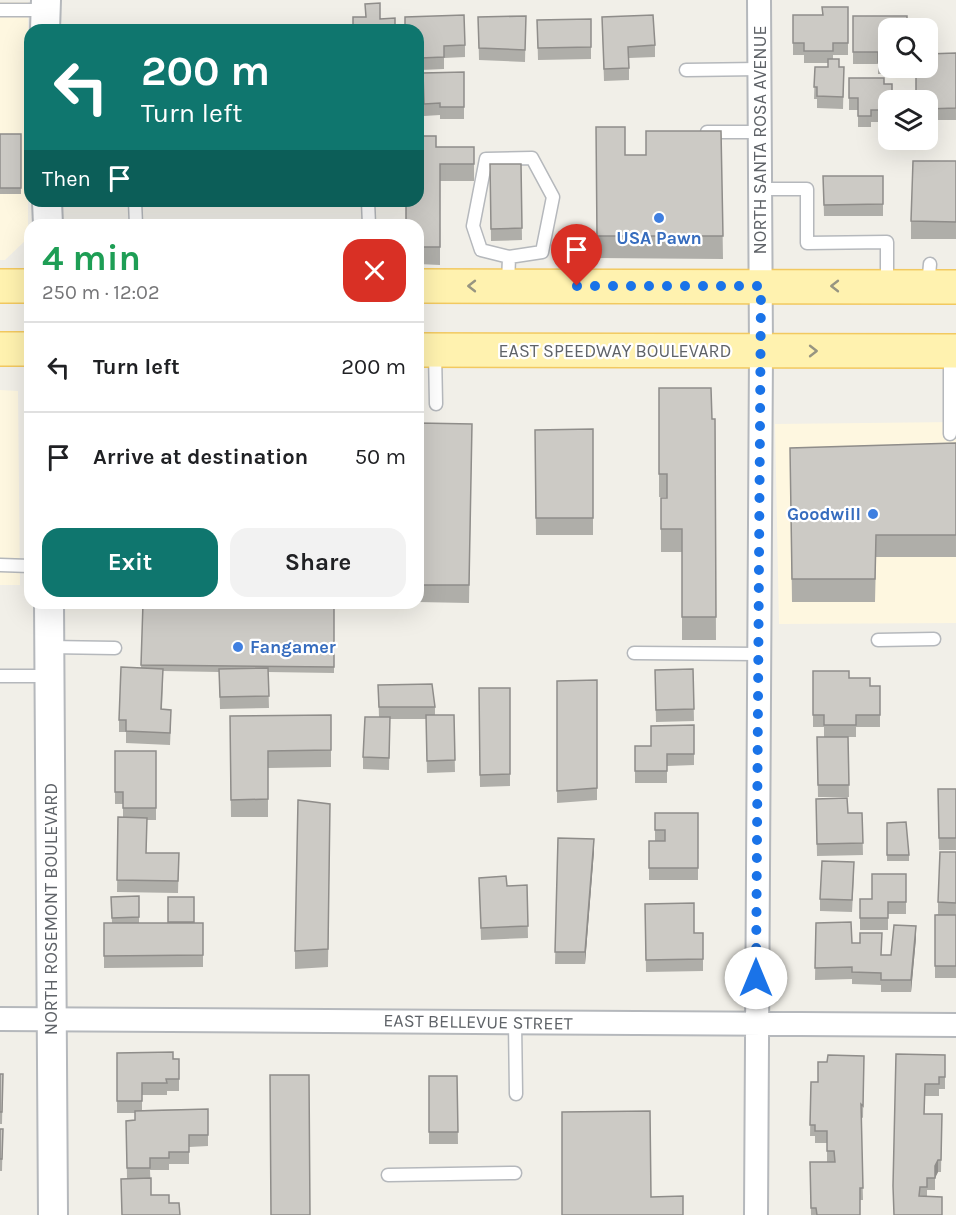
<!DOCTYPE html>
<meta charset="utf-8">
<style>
:root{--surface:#fff;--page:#f2f2f2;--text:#202124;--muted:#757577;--line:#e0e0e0;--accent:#0f766e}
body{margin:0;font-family:Karla,sans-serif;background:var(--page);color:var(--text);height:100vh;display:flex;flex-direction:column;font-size:22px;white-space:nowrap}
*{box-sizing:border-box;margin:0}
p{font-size:20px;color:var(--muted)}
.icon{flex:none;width:33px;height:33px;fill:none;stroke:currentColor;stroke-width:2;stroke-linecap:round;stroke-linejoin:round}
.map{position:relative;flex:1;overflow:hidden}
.panel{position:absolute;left:24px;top:219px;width:400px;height:390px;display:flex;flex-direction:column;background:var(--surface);border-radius:18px;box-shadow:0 6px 24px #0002}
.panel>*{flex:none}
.banner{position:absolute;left:24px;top:24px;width:400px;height:183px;border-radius:18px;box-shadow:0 6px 24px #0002;background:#0f766e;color:#fff;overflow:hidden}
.controls{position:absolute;left:878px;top:18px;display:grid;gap:12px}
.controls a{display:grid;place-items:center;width:60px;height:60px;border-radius:12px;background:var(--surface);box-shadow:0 6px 24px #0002;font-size:30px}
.pin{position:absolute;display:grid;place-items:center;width:51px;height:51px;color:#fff;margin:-62px -26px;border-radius:50% 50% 50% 0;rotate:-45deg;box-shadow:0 0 6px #0007}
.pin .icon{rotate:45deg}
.me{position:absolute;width:66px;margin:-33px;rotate:0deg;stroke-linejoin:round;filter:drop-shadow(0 0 4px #0008)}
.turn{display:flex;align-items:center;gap:21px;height:126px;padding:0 18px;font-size:27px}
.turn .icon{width:78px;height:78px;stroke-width:2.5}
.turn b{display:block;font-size:42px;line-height:51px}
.then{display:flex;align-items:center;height:57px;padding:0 18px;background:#0003;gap:12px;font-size:22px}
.round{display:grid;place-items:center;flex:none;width:63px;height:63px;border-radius:18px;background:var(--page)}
.head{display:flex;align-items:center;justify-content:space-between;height:102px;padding:0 18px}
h1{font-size:36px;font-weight:700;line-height:45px;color:#1e9e55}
.primary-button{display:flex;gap:12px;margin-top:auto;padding:12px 18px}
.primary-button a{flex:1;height:69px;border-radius:18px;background:var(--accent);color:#fff;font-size:24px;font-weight:700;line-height:69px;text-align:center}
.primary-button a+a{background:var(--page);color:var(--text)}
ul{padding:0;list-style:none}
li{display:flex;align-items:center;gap:18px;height:90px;padding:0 18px;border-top:2px solid var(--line)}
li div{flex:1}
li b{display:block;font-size:22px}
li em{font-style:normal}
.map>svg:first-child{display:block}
</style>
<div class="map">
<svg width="956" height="1215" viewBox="0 0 956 1215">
<rect width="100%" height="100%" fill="#f1efe8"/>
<path fill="#fef7e0" d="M0,2H28V238L5,260H0Z
M0,390L18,391L20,585H0Z
M956,422V623L779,624L775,424Z"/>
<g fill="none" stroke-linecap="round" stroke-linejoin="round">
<defs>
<path id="service" d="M0,10H46
M686,70L759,69
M707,132H760
M760,189H807V243L887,242V285
M135,201L136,225
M368,201L369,225
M508,285L509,257L481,250L473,226L486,159L532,158L553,197L542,252L509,257
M928,287L930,264
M435,352L436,404
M950,352V434
M0,565L30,566
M878,640L934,639
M49,647L115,648
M634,653L759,654
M0,676H50
M515,1022L516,1094
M388,1175L515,1173"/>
<path id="minor" d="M0,1019L956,1025
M756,1215L761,351L759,0"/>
<path id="tertiary" d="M45,30L46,0
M47,201L48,225
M49,603L53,1215"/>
<path id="primary" d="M0,286H30
M418,286L956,287
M0,349H30
M418,350L956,351"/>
</defs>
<use href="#service" stroke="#b5b8bc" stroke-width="15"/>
<use href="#minor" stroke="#b5b8bc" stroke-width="26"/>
<use href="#tertiary" stroke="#b5b8bc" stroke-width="32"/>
<use href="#primary" stroke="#f2c960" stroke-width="36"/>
<use href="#service" stroke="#fff" stroke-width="12"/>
<use href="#minor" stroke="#fff" stroke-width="22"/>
<use href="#tertiary" stroke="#fff" stroke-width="28"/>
<use href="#primary" stroke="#fff2af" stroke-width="33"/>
</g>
<path fill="#afaea9" d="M822,7H848V55H833V59L839,67H844L843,109L817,108V99H814L815,67H828V63H804V55H793V15H822Z
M526,16L525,62L479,60L478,17Z
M853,16L888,28V68H907V74H878V64H853Z
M602,17L655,45V57L629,58V80L604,81Z
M591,19V59L538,60L537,20Z
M418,30L465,45V57L444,58V69L420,70L419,58H418Z
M956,53V120H927V100Z
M464,72V119H440V115L424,116L423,73Z
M849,78L884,84L888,100V122H871V127H858V110H849Z
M418,120H420V136L436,147H474V181H440V265L418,264Z
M596,127L625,155H646L721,131L723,259L597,258Z
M0,134H21V194H0Z
M956,161V239H911V221Z
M490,164H521L522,240L491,241Z
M823,176H883V216H824Z
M287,201H327V206L287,203Z
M659,388L712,419H715L716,640H682V552H661V498H667V497H659Z
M418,423L472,424L469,603L418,602Z
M593,429V535H536L535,430Z
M956,443V557H876L875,602H792L790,448Z
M143,603H334V673L268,672L269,708L220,709L219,672L163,671L162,709L171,722L170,745L126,743V732H119V720L141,668Z
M693,669L694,721L656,722L655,670Z
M813,671L849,678L870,686H880V727H856V737H848L849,797H818L817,737H841H824V727H813Z
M597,680V800L557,803V681Z
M378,685L435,707V715H454L455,772L427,773L426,719H390L389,770L363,769V757L379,717Z
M479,688H510V786L480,787Z
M331,715V767L268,768V817H231L230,716Z
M694,725V765L667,766V783H635V746H651Z
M115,751H156V820H147L146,853H179L178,893L117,892L118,817L123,818V804H115Z
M938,789H956V850H939Z
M816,799L848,813H862L863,855L817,856Z
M330,804L328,967L295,969V951Z
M655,813H698V880H649V841H655Z
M887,823L909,855V861H887Z
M558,838L594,851L585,964H555Z
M956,852V978H935V915L938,914V902Z
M854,874L852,912L820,911V899Z
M906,874V914H888V930H860V899H872Z
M479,878L507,886L527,885L528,938L481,940Z
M139,896V923H203V967L104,968V923H112L111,897Z
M645,904L694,933H703V971L646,972Z
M816,923L852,943L882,955H891L916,938L911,992H881V985L852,984V979L815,980Z
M117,1053L179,1059V1091H167V1095H142V1110L208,1109V1146L189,1147V1164H169V1170H150L151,1195L169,1203L180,1215L127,1179L126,1121L135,1120V1113H117Z
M896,1054L945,1055V1089H939V1096H925L924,1114H942L941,1172H938L935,1178V1190H927V1196L894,1215Z
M864,1056L863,1118L861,1117L863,1200H860V1215H811L810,1162H827V1143H815V1136H810L811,1082H818L827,1062Z
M0,1074H3L2,1124H0Z
M429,1076H457L458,1144H429Z
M0,1129H3L2,1171H0Z"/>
<path fill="#8f8d8a" d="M594,839V851L585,964V952Z
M916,926V938L911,992V980Z
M938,1160V1172L935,1178V1190V1166Z"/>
<path fill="#cccac5" stroke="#8f8d8a" stroke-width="1.5" d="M380,3V19L395,18V30H353V17H366L365,4Z
M822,7H848V43H833V51H804V43H793V15H823Z
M464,15L465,45L444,46V57L420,58L419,46H418V30H405V17Z
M653,15L655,45L628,47L629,68L604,69L602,17Z
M526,16L525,50L479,48L478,17Z
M853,16H907V28H888V62H878V52H853Z
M591,19V47L538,48L537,20Z
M956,53V108L927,109V100H916V68H927V54Z
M828,59H839V67H844L843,97L817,96V87H814L815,67H828Z
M464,72V107H440V103L424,104L423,73Z
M849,78H884V84H892V100H888V110H871V116H858V98H849Z
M418,120H420V134H418Z
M596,127H625V155H646V131H721L723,236H597Z
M0,134H21V188H0Z
M418,136H436V147H474V164H440V247H418V225H406V201H418Z
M913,161H956V222L911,221Z
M490,164H521L522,228L491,229Z
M823,176H883V204L824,205Z
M659,388H711L712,419H715L716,617H682V529H661V498H667V474H659Z
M418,423L472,424L469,585H418Z
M593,429V518H536L535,430Z
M956,443V535H876L875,579H792L790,448Z
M143,603H334V667L141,665Z
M121,667L163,669L161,709L171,710L170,733L126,731V720H119Z
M268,668L269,696L220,697L219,669Z
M693,669L694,709L656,710L655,670Z
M813,671H849V678H870V686H880V715H856V725H824V715H813Z
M597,680V788L557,791V681Z
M432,684L435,707H379L378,685Z
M479,688H510V774L480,775Z
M331,715V750L268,751V799L231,800L230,716Z
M426,715H454L455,760L427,761Z
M365,717H390L389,758L363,757Z
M694,725V754H667V771H635V746H651V726Z
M817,737H848L849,785H818Z
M115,751H156V808H123V792H115Z
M938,789H956V838H939Z
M847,798L848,813H862L863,843L817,844L816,799Z
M298,800L330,804L328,949L295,951Z
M655,813H698V868H649V841H665V830H655Z
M118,817L147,818L146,853H179L178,881L117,880Z
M906,822L909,855H887V823Z
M558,838L594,839L585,952H555Z
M940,852H956V903L938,902Z
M822,861L854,862L852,900L820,899Z
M872,874H906V902H888V918H860V899H872Z
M506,876L507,886L527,885L528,926L481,928L479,878Z
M139,896V917L112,918L111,897Z
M168,897H194V922H168Z
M694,903V933H703V959L646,960L645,904Z
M935,915H956V966H935Z
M851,922L852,943H860V933H882L881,955H891L894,925L916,926L911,980H881V973L852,972V967L815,968L816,923Z
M104,923H203V955L104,956Z
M173,1052V1059H179V1079H166L167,1083H142V1101H117V1053Z
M896,1054L945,1055V1077H939V1084H925L924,1114H942L941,1160H938L935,1166V1178H927V1187H920L919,1196L942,1197V1215H894L893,1186Z
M828,1055L864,1056L863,1106L861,1104L863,1188H860V1215H817L816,1208H811L810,1162H835L834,1151H827V1131H815V1125H810L811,1082H818V1062H827Z
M0,1074H3L2,1112H0Z
M270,1075H309L310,1215H271Z
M429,1076H457L458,1132H429Z
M208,1109V1135H189V1152H169V1158H150V1168H127L126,1121L135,1120V1111Z
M650,1111L651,1197L683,1196V1215H562V1112Z
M0,1129H3L2,1159H0Z
M151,1178V1195H169V1203H179L180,1215H122L121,1179Z"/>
<defs><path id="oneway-chevron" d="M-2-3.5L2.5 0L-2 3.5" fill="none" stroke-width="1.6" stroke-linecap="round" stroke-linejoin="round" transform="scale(1.5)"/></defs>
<g stroke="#979581">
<use href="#oneway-chevron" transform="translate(472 286) rotate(180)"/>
<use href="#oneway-chevron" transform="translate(835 286) rotate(-180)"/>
<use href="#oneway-chevron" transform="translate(813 351)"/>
</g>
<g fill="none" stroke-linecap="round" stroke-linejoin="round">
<path stroke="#1a73e8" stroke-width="10" stroke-dasharray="0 18" d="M577,286H761L756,978"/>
</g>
<g fill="#3f7fe0" stroke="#fff" stroke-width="2">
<circle cx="659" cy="218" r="6"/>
<circle cx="873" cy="514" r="6"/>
<circle cx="238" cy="647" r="6"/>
</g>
<g text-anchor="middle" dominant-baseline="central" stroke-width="4.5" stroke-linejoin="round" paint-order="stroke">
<g font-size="18" fill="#5f6368" stroke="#fff">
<text transform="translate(760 140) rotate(-90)">NORTH SANTA ROSA AVENUE</text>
<text x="615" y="351">EAST SPEEDWAY BOULEVARD</text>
<text transform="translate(51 909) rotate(-90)">NORTH ROSEMONT BOULEVARD</text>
<text transform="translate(478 1022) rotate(1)">EAST BELLEVUE STREET</text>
</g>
<g font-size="18" font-weight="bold" fill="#366cbe" stroke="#fff">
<text x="659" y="238">USA Pawn</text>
<text x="861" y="514" text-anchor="end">Goodwill</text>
<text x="250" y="647" text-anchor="start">Fangamer</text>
</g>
</g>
</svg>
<div class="controls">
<a><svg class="icon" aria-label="search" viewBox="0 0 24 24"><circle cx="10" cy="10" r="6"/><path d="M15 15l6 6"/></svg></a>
<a><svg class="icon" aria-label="layers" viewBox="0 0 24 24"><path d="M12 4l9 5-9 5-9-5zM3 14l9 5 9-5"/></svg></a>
</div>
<div class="pin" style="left:577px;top:286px;background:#d93025"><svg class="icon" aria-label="arrive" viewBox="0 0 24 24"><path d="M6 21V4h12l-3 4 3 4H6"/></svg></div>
<svg class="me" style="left:756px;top:978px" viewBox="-20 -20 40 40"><circle r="19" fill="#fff"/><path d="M0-13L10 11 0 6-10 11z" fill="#1a73e8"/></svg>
<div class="banner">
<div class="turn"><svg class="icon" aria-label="left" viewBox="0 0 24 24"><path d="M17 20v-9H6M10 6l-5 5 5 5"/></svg><div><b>200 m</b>Turn left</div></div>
<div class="then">Then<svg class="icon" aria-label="arrive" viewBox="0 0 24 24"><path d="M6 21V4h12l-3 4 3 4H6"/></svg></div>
</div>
<section class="panel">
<div class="head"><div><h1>4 min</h1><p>250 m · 12:02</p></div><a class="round" style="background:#d93025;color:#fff"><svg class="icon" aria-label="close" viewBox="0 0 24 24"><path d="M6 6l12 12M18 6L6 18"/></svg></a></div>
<ul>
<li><svg class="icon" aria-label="left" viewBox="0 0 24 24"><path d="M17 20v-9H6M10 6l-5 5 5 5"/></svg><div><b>Turn left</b></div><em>200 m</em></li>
<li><svg class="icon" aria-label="arrive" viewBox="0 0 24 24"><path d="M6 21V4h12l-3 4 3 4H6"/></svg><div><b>Arrive at destination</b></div><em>50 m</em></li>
</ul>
<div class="primary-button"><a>Exit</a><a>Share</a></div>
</section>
</div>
